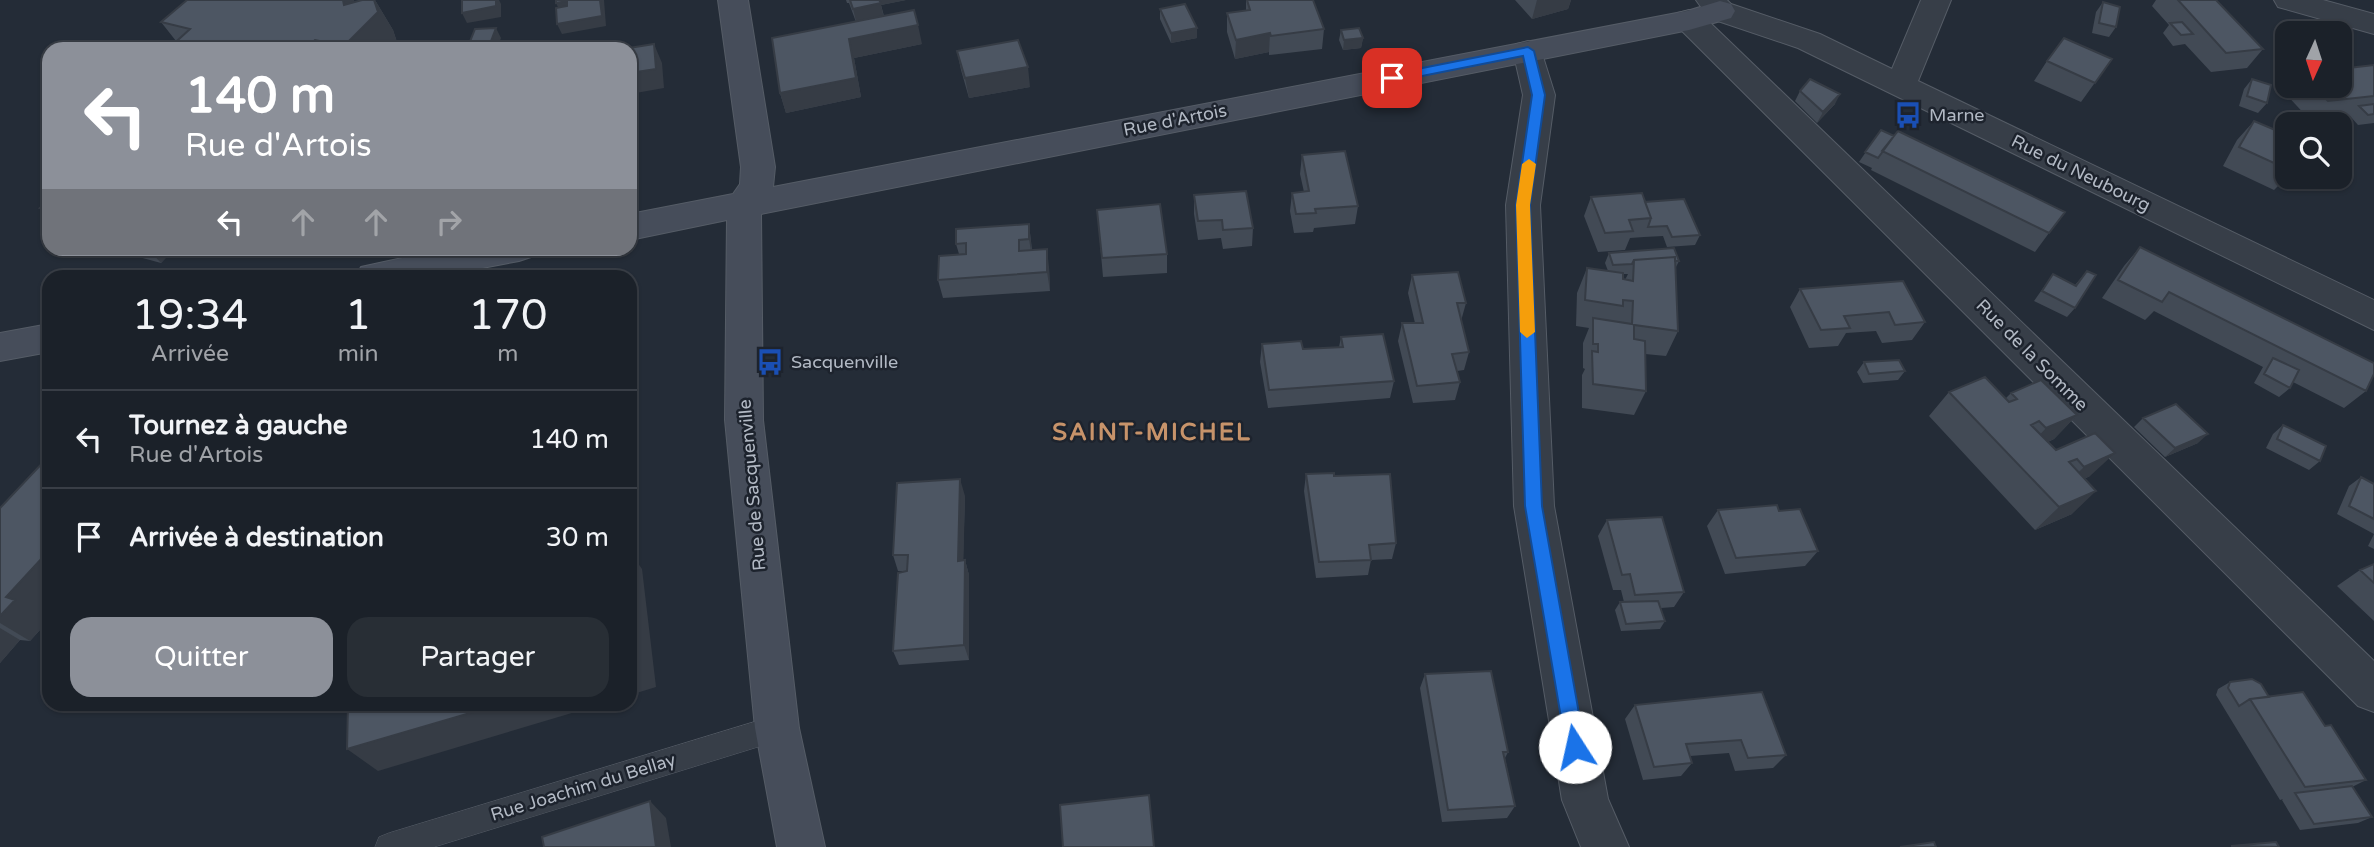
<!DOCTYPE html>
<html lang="fr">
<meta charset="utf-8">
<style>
:root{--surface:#1b2129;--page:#282e35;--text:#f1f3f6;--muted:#a0a3a8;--line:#393e46;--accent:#8c9099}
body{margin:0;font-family:"Varela Round",sans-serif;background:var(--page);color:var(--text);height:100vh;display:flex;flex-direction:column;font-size:26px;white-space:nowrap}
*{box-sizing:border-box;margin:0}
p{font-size:23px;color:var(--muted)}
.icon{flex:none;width:38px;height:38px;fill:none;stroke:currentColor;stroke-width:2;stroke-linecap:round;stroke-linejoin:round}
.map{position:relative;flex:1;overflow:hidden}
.side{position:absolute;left:42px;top:270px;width:595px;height:441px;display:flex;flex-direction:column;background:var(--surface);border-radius:21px;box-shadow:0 2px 5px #0004,0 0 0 2px var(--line)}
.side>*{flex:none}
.guide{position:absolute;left:42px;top:42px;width:595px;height:214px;border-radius:21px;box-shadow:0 2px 5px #0004,0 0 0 2px var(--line);background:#8c9099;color:#fff;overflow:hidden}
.needle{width:46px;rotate:183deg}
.fabs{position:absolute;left:2275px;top:21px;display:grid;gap:14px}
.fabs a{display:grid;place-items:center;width:77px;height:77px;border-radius:14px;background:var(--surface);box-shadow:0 2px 5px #0004,0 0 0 2px var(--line);font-size:35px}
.pin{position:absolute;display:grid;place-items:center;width:60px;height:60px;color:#fff;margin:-30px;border-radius:14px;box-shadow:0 4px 10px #0006}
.me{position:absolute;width:77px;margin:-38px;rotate:350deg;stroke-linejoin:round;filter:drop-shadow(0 0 5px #0008)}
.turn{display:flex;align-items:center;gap:24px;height:147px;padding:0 28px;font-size:32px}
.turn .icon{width:91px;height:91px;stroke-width:2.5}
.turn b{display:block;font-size:49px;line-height:60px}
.lanes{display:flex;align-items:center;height:66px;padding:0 28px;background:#0003;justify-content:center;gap:35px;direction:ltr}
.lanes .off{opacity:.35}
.eta{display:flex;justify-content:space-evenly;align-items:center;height:119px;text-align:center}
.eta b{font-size:42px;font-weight:600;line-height:49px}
.cta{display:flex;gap:14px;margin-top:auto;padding:14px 28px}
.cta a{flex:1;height:80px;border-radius:21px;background:var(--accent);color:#fff;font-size:28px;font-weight:600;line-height:80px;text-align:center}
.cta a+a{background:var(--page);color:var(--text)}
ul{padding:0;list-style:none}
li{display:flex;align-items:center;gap:21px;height:98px;padding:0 28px;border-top:2px solid var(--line)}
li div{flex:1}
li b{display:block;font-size:26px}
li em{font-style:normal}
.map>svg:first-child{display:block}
</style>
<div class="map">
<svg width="2374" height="847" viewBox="0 0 2374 847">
<rect width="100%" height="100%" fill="#242c37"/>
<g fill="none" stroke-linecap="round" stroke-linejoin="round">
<defs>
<path id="lane" d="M777,715L786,719L790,728L786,737L777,741L434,847H375L379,837L389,833Z"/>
<path id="street" d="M1696,0H1727L1731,4L1820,34L1892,69L1921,0H1951L1918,81L2374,300V330L1798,48L1709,18Z
M2274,0H2323L2374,14V34L2278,7Z
M1689,10L1700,13L2374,661V712L2358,706L1678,27L1674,20L1678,13Z
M1528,41L1539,44L1555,95L1540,205L1554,506L1608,799L1629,847H1581L1562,800L1514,506L1506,205L1523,95L1513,51L1517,44Z"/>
<path id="secondary" d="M718,0H748L775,167L773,187L1687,11L1720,1L1731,4L1735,11L1731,18L1689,30L761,214L763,420L799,728L825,847H777L755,728L725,420L727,220L630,240V214L733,194L740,184L741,167Z
M448,248H536L531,257L519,261L440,276H356L361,267Z
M49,324V352L0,361V333Z"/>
</defs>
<use href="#lane" stroke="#555c66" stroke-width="1"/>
<use href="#street" stroke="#555c66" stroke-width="2"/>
<use href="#secondary" stroke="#555c66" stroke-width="2"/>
<use href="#lane" fill="#373e48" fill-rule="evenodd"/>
<use href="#street" fill="#373e48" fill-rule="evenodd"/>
<use href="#secondary" fill="#464d5a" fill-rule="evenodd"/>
</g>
<path fill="#424a55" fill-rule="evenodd" d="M362,0H375L393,30L398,45L394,49H168L176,41L161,22L354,2Z
M846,0H906L881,5L884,16L922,44L854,58L861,97L786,113L780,93L856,22L849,3H847Z
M1246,0H1313L1324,29L1322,49L1269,55V52L1235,59L1227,32V13L1246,11Z
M1515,0H1571L1568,9L1532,19Z
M2156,0H2216L2263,49L2247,68L2211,72L2185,44L2173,46L2163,33L2169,25L2152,6Z
M2103,2L2116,27L2109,37L2092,33L2096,12Z
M1160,9L1197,38L1171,43L1160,19Z
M1341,30L1363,38L1361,48L1343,50L1339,40Z
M957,51L1030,87L969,98L961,70Z
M2112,59L2081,102L2034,81L2047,61Z
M2374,65V123L2358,125L2350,116L2310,120L2284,92L2290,86H2340Z
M2252,79L2267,103L2258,113L2239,106L2244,89Z
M1800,91L1835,104L1817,123L1795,101Z
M2254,121L2287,135V177L2274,190L2223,166L2237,140Z
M1881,130L2049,233L2035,252L1871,170L1872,168L1859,162Z
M1302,155L1358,206L1355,224L1314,228L1313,232L1294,233L1290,211L1292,193L1304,192L1300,174Z
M1194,195L1253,228L1252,246L1223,249L1221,238L1198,240L1194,214Z
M1591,197L1645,202L1700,235L1695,245L1667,247L1663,236L1644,237L1630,238L1625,250L1598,252L1584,216Z
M49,200V217L40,208Z
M1097,210L1167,254V273L1103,277Z
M1029,224L1032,250L1049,267L1050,291L943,298L938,280L959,254L956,244Z
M2140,247L2366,391L2344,408L2293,382L2290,388L2279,397L2254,383L2263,367L2154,311L2145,320L2102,298L2124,266Z
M106,248H175L161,263Z
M1609,253L1679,261L1675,269L1678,331L1666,356L1645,354L1646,391L1634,415L1582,408V375L1585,369L1583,368V343L1589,328L1576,326L1577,293L1587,268L1608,271L1605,263ZM1623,274H1628L1625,280L1623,279Z
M2087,271L2075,308L2067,317L2034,301L2053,274L2075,285Z
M1412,275L1466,303L1461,321L1469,352L1464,370L1457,371L1460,382L1455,400L1413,403L1398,341L1402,323H1415L1408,293Z
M1800,289L1925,322L1912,340L1882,343L1876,331L1846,333L1838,346L1809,348L1790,307Z
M1341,337L1394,381L1390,398L1268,408L1260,362L1262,344L1303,349L1339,347Z
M1864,362L1905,371L1898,380L1863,383L1857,372Z
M1949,392L2006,398L2011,393L2077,415L2054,439L2048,442L2056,450L2095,433L2090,476L2084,479L2072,514L2035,530L1929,416Z
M2143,418L2198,443L2165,457L2134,427Z
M2283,425L2320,461L2309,470L2266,448L2273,434Z
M49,456V607L41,616L48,621L30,641L20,640L0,663V508Z
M1306,474L1334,476L1396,543L1392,559L1371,560L1368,575L1316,578L1304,491Z
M2361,477L2374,484V549L2368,546L2374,534L2337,514L2349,486Z
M965,496L963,560H965L969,575V660L899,665L893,651L907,571H898L893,555Z
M1718,510L1818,551L1805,566L1725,574L1707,526Z
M1607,520L1684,592L1674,607L1661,608L1665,621L1660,629L1621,631L1615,610L1620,602H1624L1621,590H1613L1598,536Z
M2374,564V621L2337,586L2360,570Z
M1425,674L1508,752L1505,758L1515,806L1507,818L1442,822L1420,688Z
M2230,682L2269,697L2325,726L2366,780L2352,787L2372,817L2358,823L2300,830L2282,800L2283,799L2280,800L2216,695L2218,689Z
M1635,705L1786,755L1773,768L1735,771L1729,753L1690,756L1692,763L1681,776L1643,780L1625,719Z"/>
<path fill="#363c45" d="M343,0H354L362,28L374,0H375L393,30L398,45L394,49H346L344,46V5Z
M496,0H499L501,4V17L467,23L462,13Z
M600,0H604L606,26L562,34L557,24Z
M877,0H906L881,5L885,23L858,29L853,9Z
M1537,0H1571L1568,9L1532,19Z
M567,1L572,12L561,13L556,3Z
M918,25L922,44L854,58L861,97L786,113L780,93L849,39Z
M496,28L501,38L497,49H488Z
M1197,28V38L1171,43V33Z
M1270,33L1269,52L1235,59L1236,40Z
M1363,38L1361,48L1343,50L1344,40Z
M315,40L321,49H305Z
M654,44L662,63L664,88L630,94V73Z
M1028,67L1030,87L969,98L965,78Z
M1840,94L1835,104L1817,123L1823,112Z
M1029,224L1031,243L1032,258L1029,239Z
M147,248H175L161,263Z
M1047,249L1049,267L1050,291L1047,272Z
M2077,415L2054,439L2024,452L2046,428Z
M2208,434L2198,443L2165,457L2175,448Z
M2115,453L2090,476L2060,490L2084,467Z
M960,479L965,496L963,576L958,561Z
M2096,491L2072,514L2035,530L2059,507Z
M630,552L642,569L656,687L630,695Z
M41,559L49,565V607L41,616L48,621L30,641L0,623V616L6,597Z
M965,560L969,575V660L964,645Z
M0,628L20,640L0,663Z
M501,704H602L378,771L347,749Z
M650,801L666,818L671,847H656Z"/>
<path fill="#4d5663" stroke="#363c45" stroke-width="2" d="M187,0H343L344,5L362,0H374L378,12L344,46L315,40L305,49H168L190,29L161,22Z
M462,0H496V6L462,13Z
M556,0H600L602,16L557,24L556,8L567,6V1L556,3Z
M850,0H879L881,3L853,9Z
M1247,0H1313L1324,29L1271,36L1270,33L1236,40L1227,13L1250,10Z
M2178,0H2216L2263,49L2226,53Z
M2103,2L2120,7L2116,27L2099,23Z
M1185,4L1197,28L1171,33L1160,9Z
M914,10L918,25L849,39L856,78L780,93L772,38Z
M2182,22L2193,34L2181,35L2170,23Z
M496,28L488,49H467L475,29Z
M1359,28L1363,38L1344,40L1341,30Z
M2064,38L2112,59L2095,83L2047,61Z
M1018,40L1028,67L965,78L957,51Z
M654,44L656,69L630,73V49H623Z
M2374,65V96L2328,101L2313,86H2340V69Z
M1810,79L1840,94L1823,112L1800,91Z
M2252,79L2271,85L2267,103L2247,96Z
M2374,104V114L2368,115L2359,106Z
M2254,121L2287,135V169L2239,147Z
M1881,130L1894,136L1878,158L1865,152Z
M1898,131L2065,212L2049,233L1882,151Z
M1345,151L1358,206L1315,209L1316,213L1296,214L1292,193L1309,191L1302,155Z
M1246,191L1253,228L1223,230L1222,220L1198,221L1194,195Z
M1642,193L1651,218L1629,220L1633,231L1605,233L1591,197Z
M1684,199L1700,235L1672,237L1667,226L1648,227L1651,218L1645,202Z
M49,200V210L40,208Z
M1160,204L1167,254L1102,258L1097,210Z
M1029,224V239L1019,240V251L1047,249V272L938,280L939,256L966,254V243L956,244V229Z
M2140,247L2374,363V374L2366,391L2169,292L2162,302L2118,280Z
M1674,248L1679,261H1675V257L1634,260L1632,264L1613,265L1609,253Z
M1675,257L1678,331L1634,325V339L1645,341L1646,391L1593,384L1592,351L1598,352V344H1593V318L1632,324L1633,301L1623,300V306L1585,300L1587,268L1623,273V279L1633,281L1634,260Z
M2087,271L2096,275L2075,308L2042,291L2053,274L2076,286Z
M1458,272L1466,303H1457L1469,352L1452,354L1460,382L1417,386L1402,323H1423L1412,275Z
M1903,281L1925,322L1895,325L1889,312L1844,316L1850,328L1821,330L1800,289Z
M1383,334L1394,381L1269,390L1262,344L1301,341L1303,349L1343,347L1341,337Z
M2273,358L2299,370L2290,388L2264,374Z
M1899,360L1905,371L1869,374L1864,362Z
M1985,377L2009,402L2017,399L2011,393L2041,380L2077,415L2046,428L2039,421L2031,425L2056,450L2095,433L2115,453L2084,467L2077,459L2069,462L2096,491L2059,507L1949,392Z
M2176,404L2208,434L2175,448L2143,418Z
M2283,425L2326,446L2320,461L2277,439Z
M49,456V561L41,559L6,597L15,600L0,616V508Z
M1334,473V476L1390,474L1396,543L1369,545L1371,560L1319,562L1306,474Z
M2361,477L2374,484V519L2349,506Z
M960,479L958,561L965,560L964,645L893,651L898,573L907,571L908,555H893L897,483Z
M1777,505L1779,511L1800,509L1818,551L1736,558L1718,510Z
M1662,517L1684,592L1635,595L1630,574L1622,575L1607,520Z
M2374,564V583L2360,570Z
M1658,601L1665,621L1626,624L1620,602Z
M630,603L637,663L630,665Z
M1491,671L1508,752H1503L1515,806L1448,810L1425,674Z
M2252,679L2261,684L2269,697L2250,699L2239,706L2228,688L2230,682Z
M1762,692L1786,755L1748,758L1741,740L1686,744L1692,763L1654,767L1635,705Z
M2303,692L2325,726L2331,725L2366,780L2305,787L2250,699Z
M348,704H501L347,749Z
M2352,786L2372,817L2314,824L2295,793Z
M1149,795L1154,847H1063L1060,805Z
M650,801L656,847H544L542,837Z
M1934,842L1936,847H1900Z
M2276,842L2279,847L2231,846Z"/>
<path fill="#1a73e8" stroke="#114b97" stroke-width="2" d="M1528,47L1534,51L1545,95L1530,205L1542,506L1585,747L1582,753L1575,756L1569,753L1566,747L1525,506L1516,205L1532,95L1523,56L1392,82L1385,78L1392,74Z"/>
<path fill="#f59e0b" d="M1529,159L1536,164L1530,205L1535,332L1527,338L1520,332L1516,205L1522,164Z"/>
<defs>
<symbol id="bus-bare" viewBox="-9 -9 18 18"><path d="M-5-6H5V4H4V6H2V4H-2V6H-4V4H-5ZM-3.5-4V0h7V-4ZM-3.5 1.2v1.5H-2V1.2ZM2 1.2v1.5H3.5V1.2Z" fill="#1a4fb4" stroke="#1d232d" stroke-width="2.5" paint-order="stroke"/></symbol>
</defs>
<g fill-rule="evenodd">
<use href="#bus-bare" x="1889" y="96" width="38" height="38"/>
<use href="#bus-bare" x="751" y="343" width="38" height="38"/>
</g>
<g text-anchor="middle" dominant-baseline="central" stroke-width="5" stroke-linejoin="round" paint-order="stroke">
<g font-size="18" fill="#b2b9c4" stroke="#1d232d" text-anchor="start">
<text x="1929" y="115">Marne</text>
<text x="791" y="362">Sacquenville</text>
</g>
<g font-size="18" fill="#b2b9c4" stroke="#1d232d">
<text transform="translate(1175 120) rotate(-11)">Rue d'Artois</text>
<text transform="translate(2081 173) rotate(26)">Rue du Neubourg</text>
<text transform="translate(2032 355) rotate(45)">Rue de la Somme</text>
<text transform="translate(752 485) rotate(-95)">Rue de Sacquenville</text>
<text transform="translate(583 787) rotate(-17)">Rue Joachim du Bellay</text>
</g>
<g font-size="24" font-weight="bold" letter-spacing="2" fill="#c7936a" stroke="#1d232d">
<text x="1152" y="432">SAINT-MICHEL</text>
</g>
</g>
</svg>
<div class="fabs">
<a><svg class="needle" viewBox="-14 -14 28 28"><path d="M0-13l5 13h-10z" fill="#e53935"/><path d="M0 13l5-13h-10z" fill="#a0a3a8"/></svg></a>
<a><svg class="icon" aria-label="search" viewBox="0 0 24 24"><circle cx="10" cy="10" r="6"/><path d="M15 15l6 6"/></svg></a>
</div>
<div class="pin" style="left:1392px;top:78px;background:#d93025"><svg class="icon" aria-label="arrive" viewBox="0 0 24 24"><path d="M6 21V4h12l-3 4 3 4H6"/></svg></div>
<svg class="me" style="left:1575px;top:747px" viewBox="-20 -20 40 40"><circle r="19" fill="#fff"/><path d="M0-13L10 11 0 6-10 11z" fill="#1a73e8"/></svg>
<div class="guide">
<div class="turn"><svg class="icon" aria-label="left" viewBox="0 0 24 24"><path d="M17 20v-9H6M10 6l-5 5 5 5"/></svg><div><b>140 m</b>Rue d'Artois</div></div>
<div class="lanes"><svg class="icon" aria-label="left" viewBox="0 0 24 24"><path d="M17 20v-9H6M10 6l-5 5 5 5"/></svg><svg class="icon off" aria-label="ahead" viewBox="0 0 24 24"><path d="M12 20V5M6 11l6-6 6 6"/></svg><svg class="icon off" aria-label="ahead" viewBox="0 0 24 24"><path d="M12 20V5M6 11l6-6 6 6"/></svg><svg class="icon off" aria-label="right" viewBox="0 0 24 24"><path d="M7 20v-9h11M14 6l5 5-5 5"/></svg></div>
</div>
<section class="side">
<div class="eta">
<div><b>19:34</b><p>Arrivée</p></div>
<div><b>1</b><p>min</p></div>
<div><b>170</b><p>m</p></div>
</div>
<ul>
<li><svg class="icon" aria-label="left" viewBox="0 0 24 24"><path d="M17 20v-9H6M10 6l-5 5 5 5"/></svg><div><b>Tournez à gauche</b><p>Rue d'Artois</p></div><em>140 m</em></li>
<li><svg class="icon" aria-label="arrive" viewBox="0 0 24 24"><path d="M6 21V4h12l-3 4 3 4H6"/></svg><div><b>Arrivée à destination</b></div><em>30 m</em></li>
</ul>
<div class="cta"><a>Quitter</a><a>Partager</a></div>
</section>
</div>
